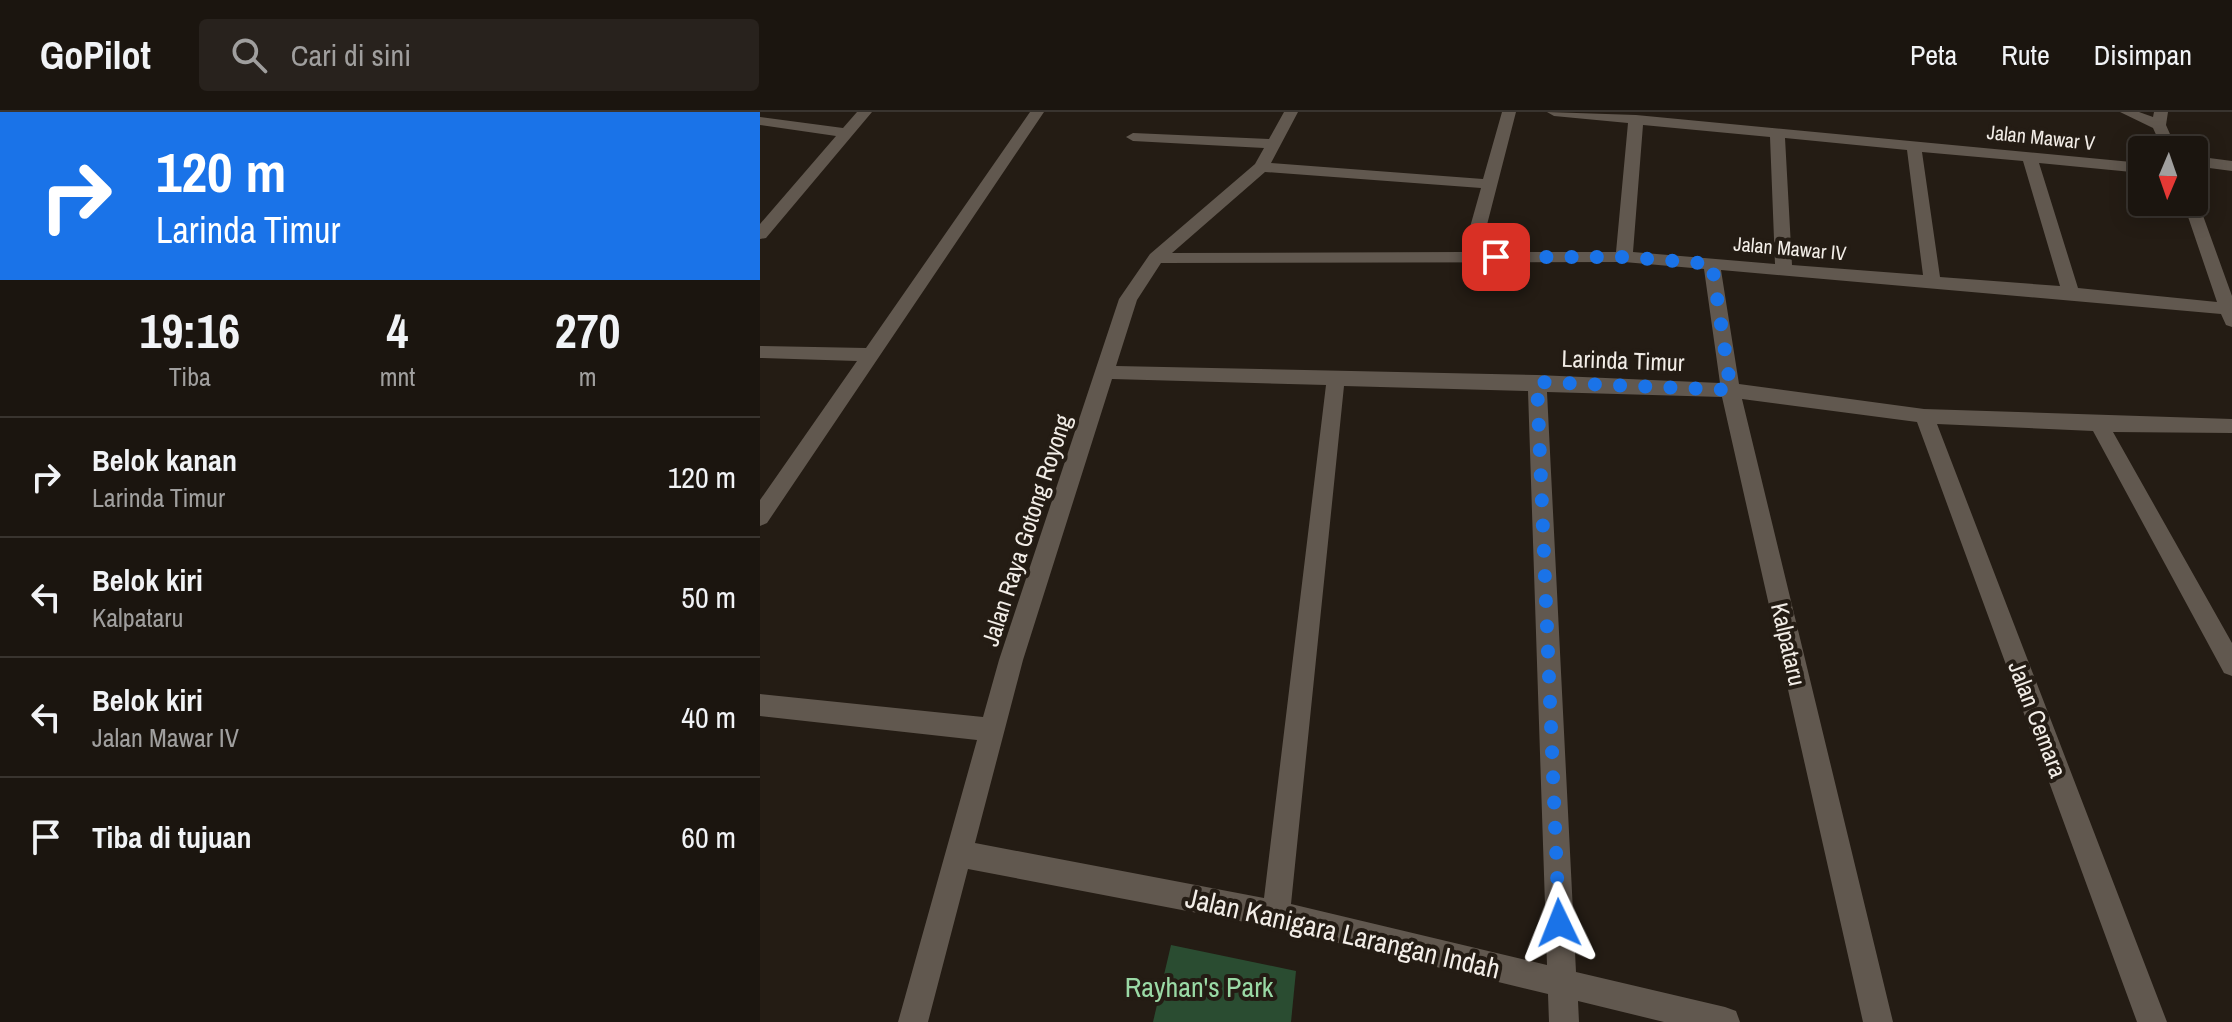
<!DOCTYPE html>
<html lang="id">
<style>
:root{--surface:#1b150f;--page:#28221d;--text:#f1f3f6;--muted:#a09f9e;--line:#39342f}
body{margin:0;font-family:"Archivo Narrow",sans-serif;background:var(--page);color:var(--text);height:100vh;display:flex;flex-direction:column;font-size:30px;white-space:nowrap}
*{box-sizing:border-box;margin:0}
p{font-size:26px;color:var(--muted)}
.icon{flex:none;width:44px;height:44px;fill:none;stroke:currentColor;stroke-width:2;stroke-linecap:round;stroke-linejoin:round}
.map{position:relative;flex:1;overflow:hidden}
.details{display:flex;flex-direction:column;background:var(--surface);width:760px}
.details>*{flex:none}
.top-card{background:#1a73e8;color:#fff;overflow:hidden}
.needle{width:52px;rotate:182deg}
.buttons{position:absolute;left:1368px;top:24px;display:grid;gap:16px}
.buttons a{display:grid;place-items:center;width:80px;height:80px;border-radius:8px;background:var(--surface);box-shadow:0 4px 20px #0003,0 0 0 2px var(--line);font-size:40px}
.pin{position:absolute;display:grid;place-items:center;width:68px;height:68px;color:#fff;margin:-34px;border-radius:16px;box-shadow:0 4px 12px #0006}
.me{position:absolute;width:88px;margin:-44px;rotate:358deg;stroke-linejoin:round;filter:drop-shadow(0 0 6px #0008)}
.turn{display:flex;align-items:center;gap:28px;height:168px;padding:0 24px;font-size:36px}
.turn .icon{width:104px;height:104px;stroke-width:2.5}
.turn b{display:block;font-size:56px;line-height:68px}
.eta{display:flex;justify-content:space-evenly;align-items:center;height:136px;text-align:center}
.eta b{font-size:48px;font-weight:800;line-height:56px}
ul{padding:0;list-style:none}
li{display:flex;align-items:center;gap:24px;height:120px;padding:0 24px;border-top:2px solid var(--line)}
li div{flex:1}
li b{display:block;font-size:30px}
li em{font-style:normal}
header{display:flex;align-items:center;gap:48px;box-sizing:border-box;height:112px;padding:0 40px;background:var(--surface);border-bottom:2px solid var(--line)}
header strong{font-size:38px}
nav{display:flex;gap:44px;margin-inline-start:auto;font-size:28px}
.search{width:560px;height:72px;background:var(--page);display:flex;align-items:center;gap:20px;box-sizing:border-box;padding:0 28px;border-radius:8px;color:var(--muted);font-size:30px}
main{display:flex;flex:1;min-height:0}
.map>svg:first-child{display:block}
</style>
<header>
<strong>GoPilot</strong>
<div class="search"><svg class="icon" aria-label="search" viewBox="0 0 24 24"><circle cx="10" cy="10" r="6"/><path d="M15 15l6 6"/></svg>Cari di sini</div>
<nav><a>Peta</a><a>Rute</a><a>Disimpan</a></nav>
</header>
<main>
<section class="details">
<div class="top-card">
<div class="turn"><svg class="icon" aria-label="right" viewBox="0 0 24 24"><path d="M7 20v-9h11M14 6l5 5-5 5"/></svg><div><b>120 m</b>Larinda Timur</div></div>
</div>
<div class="eta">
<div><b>19:16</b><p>Tiba</p></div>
<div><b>4</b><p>mnt</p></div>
<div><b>270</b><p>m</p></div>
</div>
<ul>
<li><svg class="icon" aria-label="right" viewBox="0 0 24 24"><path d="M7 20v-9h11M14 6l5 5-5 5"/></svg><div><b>Belok kanan</b><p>Larinda Timur</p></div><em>120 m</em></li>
<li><svg class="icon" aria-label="left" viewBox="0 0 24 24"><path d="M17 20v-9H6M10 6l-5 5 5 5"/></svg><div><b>Belok kiri</b><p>Kalpataru</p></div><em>50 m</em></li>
<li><svg class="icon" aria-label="left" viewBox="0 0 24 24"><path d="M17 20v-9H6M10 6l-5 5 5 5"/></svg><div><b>Belok kiri</b><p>Jalan Mawar IV</p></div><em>40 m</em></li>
<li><svg class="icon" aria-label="arrive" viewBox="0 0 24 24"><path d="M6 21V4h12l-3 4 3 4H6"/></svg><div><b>Tiba di tujuan</b></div><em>60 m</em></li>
</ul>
</section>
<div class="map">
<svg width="1472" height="910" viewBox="0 0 1472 910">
<rect width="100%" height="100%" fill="#241c14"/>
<path fill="#2a4c31" d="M411,833L536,859L531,910H393Z"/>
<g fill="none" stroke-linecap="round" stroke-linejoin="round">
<path fill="#61584f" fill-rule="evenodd" d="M97,0H112L6,126L0,127V112L76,24L0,13V5L83,16Z
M270,0H284L7,411L0,414V388L97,249L0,246V234L106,236Z
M524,0H538L511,51L723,67L742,0H756L720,140H856L868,11L794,4L787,0L876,3L1382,51V61L1279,51L1318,176L1457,190L1423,90H1434V86L1437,87L1472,184V215L1466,213L1461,202L961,158L979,272L1164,297L1472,307V321L1353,320L1472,531V564L1464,561L1333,319L1177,312L1407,910H1377L1157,310L982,287L1133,910H1103L962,285L787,280L816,860L965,895L976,899L980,910H904L818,889L819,910H789L788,882L516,816L208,757L168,910H138L217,628L0,604V582L223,605L239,548L359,187L390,142L495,52L504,36L373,29L366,25L373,21L509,27ZM883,13L1010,25L1015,152L873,140ZM1025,26L1147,38L1163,163L1032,153ZM1162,40L1263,49L1300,174L1180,165ZM505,60L721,76L703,140L412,141ZM864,150L944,157L960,271L777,263L356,254L377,188L401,151ZM352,267L566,273L504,786L215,731L263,548ZM584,274L768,279L787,853L531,792Z
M1360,0H1379L1393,5L1394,0H1408L1406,13L1417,38H1403L1393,16Z
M1434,44L1472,49V59L1434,54Z"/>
</g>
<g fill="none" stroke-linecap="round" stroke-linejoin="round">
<path stroke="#1a73e8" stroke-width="14" stroke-dasharray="0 25.2" d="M736,145H864L952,152L969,266L970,278L777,270L799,811"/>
</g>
<g text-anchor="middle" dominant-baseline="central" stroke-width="8" stroke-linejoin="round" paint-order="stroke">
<g font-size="20" fill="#f2ede7" stroke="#241c14">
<text transform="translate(1281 25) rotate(6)">Jalan Mawar V</text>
<text transform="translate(1030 136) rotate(5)">Jalan Mawar IV</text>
</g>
<g font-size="24" fill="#f2ede7" stroke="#241c14">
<text transform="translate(863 248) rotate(2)">Larinda Timur</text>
<text transform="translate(266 418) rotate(-72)">Jalan Raya Gotong Royong</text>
<text transform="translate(1029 532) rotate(77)">Kalpataru</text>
<text transform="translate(1278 607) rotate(69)">Jalan Cemara</text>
</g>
<g font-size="28" fill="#f2ede7" stroke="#241c14">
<text transform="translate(583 821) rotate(13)">Jalan Kanigara Larangan Indah</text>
</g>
<g font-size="28" fill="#9ad9a5" stroke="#241c14">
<text x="439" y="875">Rayhan's Park</text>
</g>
</g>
</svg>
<div class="buttons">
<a><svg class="needle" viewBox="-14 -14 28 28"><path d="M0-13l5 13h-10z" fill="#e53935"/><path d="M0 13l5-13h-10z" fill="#a09f9e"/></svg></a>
</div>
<div class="pin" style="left:736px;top:145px;background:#d93025"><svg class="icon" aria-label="arrive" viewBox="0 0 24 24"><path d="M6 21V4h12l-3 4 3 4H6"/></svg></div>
<svg class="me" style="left:799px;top:811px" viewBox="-20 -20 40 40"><path d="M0-17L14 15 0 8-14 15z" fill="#1a73e8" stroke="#fff" stroke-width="4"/></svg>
</div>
</main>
